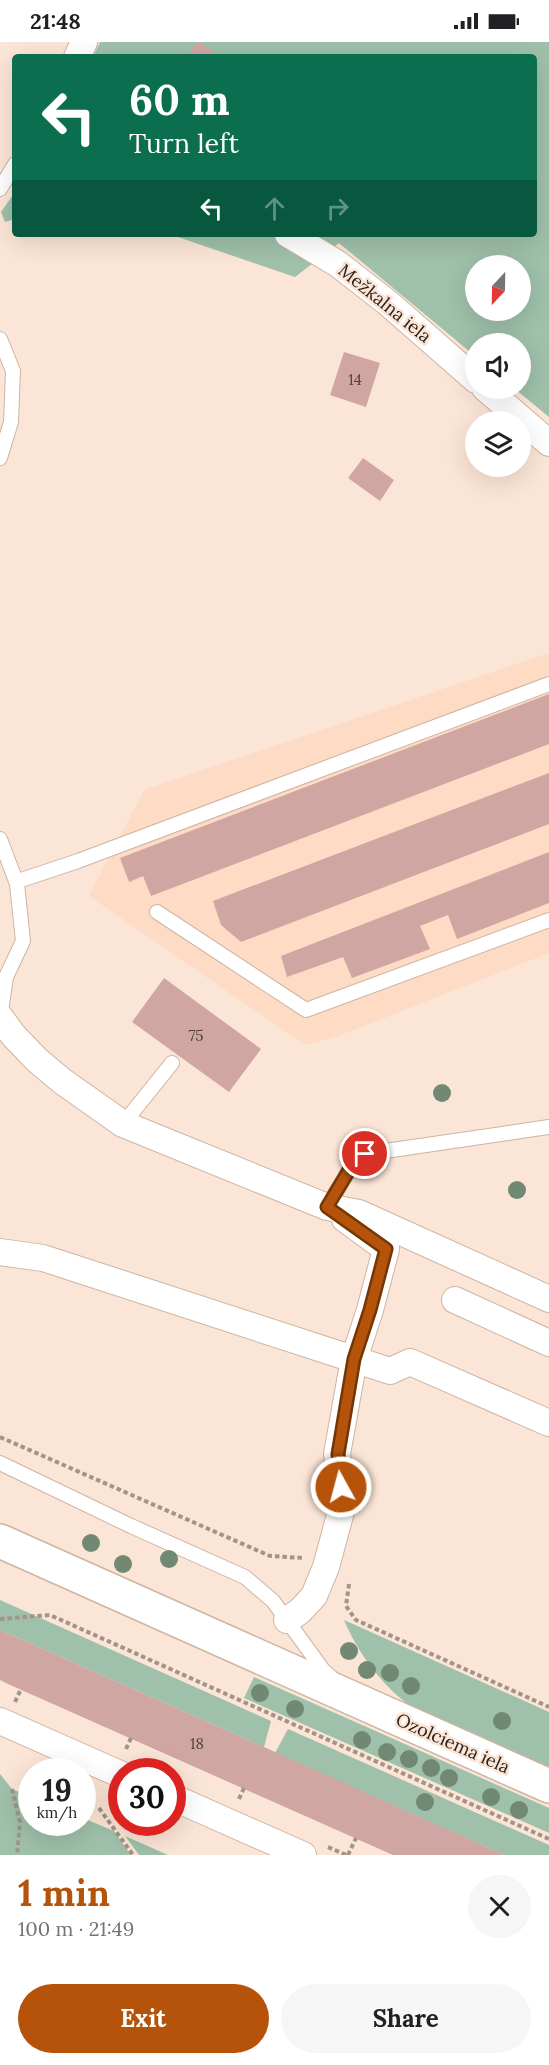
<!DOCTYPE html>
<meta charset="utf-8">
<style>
:root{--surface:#fff;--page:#f6f6f6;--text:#202124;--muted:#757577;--accent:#b45309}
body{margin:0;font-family:Lora,serif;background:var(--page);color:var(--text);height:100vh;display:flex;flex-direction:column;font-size:22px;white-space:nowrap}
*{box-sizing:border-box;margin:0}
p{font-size:20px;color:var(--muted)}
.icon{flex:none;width:33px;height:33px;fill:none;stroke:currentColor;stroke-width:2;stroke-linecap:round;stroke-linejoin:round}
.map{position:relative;height:1813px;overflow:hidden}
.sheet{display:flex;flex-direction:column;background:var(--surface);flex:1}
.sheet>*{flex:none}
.banner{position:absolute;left:12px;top:12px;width:525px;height:183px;border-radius:6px;box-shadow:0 6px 24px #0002;background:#0b6e4f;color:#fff;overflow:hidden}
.needle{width:39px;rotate:202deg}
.controls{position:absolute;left:465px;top:213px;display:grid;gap:12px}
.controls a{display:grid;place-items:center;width:66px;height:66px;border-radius:50%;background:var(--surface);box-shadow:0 6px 24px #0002;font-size:30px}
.speed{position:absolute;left:18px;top:1716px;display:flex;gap:12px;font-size:30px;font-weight:700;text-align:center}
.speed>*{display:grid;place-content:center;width:78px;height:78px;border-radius:50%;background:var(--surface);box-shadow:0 6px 24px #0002;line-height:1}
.speed small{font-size:15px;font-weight:400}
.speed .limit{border:9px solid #d22;background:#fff;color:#111}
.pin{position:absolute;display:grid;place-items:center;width:51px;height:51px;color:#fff;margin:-26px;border:3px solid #fff;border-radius:50%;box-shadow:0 2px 6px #0007}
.me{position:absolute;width:66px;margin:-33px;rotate:353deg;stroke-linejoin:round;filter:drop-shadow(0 0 4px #0008)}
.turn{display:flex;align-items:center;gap:21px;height:126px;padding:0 18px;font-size:27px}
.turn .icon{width:78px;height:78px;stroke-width:2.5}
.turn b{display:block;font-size:42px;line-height:51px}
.lanes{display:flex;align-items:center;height:57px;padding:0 18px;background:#0003;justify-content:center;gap:30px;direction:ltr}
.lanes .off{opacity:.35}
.round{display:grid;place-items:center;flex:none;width:63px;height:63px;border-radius:32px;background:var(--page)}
.headline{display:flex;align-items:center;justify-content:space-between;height:102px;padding:0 18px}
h1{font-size:36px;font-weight:700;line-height:45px;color:var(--accent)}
.primary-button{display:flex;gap:12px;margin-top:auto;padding:12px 18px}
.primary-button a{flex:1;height:69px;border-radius:36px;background:var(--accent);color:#fff;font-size:24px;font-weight:700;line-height:69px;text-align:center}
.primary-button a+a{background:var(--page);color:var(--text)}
.status{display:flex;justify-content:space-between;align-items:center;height:42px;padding:0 30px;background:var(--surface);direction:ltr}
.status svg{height:16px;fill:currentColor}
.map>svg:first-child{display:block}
</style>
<div class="status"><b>21:48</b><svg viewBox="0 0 49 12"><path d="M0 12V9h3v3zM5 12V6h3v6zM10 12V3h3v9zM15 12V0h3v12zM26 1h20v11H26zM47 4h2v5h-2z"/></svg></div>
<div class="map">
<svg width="549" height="1813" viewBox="0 0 549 1813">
<rect width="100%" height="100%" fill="#fbe5d6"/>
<path fill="#fedbc4" d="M549,611V911L338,994L305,1003L89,854L144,748Z"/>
<path fill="#9fc0aa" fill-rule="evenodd" d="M100,0H549V375L515,347L520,346V302H476L475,314L339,201L295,235L169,192H534V15H93ZM476,224H520V268H476Z
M15,150V177L5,180L1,170Z
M0,1558L271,1679L264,1705L0,1588Z
M344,1578L549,1670V1729L410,1664C381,1642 358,1611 344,1578Z
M254,1635L549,1766V1791L244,1656Z
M288,1687L549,1803V1813H504L275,1711Z
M0,1732L12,1747L31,1755L32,1780H82L83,1776L114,1789L131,1813H0Z
M125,1794L168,1813H139Z"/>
<path fill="#cfa6a2" d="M197,0H199L222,15H187Z
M344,310L380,321L366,365L330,353Z
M363,416L394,438L380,459L348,436Z
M549,652V702L151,854L143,834L129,840L120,816Z
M549,731V782L241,900L221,883L213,859Z
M549,810V861L457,897L448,873L420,884L430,907L352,936L343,915L287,935L281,914Z
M164,936L261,1007L229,1050L132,980Z
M0,1588L264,1705L504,1813H393L8,1642L0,1638Z"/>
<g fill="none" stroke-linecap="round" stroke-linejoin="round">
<defs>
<path id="lane" d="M0,147L15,122
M0,297L13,329L11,380L0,416
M0,797L17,842L23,899L6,935L0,976
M17,842L21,838L78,819L549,642
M157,870L306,968L549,878
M123,1082L172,1021
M327,1165L348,1130L365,1112L549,1085
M0,1421L131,1484L245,1535L273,1559L323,1628L331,1635"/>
<path id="street" d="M77,15L84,0
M288,192L338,222L388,261L476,338
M485,346L549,401
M0,975L13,993L37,1018L62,1039L123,1082L327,1165L359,1171L549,1257
M0,1210L43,1216L390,1329L410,1320L549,1381
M455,1258L549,1301
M287,1578L300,1569L314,1554L326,1525L343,1462L337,1412L354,1317L370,1268L386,1207L345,1177
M0,1679L122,1733
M172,1755L303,1813"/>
<path id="secondary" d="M0,1499L549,1744"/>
</defs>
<use href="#lane" stroke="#ceb4a2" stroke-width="16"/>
<use href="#street" stroke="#ceb4a2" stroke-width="28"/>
<use href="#secondary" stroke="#ceb4a2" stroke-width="36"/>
<path stroke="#a49387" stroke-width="4" stroke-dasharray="4.5 3" stroke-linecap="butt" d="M0,1395L270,1514L304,1516
M349,1542L346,1564L356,1578L549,1665
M0,1577L50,1573L549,1797
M15,1660L21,1647
M126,1707L131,1696
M144,1722L160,1730
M12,1747L20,1780L17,1813
M239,1757L244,1746
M99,1766L133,1813
M328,1805L346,1813
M348,1813L356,1796"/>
<use href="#lane" stroke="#fff" stroke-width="14"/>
<use href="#street" stroke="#fff" stroke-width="26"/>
<use href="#secondary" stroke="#fff" stroke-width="33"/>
</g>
<g fill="#718972">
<circle cx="442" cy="1051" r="9"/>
<circle cx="517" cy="1148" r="9"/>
<circle cx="91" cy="1501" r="9"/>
<circle cx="169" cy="1517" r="9"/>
<circle cx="123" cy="1522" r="9"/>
<circle cx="349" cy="1609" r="9"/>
<circle cx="367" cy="1628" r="9"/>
<circle cx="390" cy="1631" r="9"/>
<circle cx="411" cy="1644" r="9"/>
<circle cx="260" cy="1651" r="9"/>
<circle cx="295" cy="1667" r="9"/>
<circle cx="502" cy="1679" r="9"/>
<circle cx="362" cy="1698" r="9"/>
<circle cx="387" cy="1710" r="9"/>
<circle cx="409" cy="1717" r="9"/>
<circle cx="431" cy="1726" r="9"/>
<circle cx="449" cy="1736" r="9"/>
<circle cx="491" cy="1755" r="9"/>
<circle cx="425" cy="1760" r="9"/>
<circle cx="519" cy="1768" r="9"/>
</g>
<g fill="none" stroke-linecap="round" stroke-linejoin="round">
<defs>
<path id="route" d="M341,1445L338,1412L354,1317L370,1268L386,1207L327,1165L348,1130L365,1112"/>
</defs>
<use href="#route" stroke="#753606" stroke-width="15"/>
<use href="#route" stroke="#b45309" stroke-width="10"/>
</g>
<g text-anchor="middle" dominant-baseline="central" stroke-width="5" stroke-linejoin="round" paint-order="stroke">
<g font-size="15" fill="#52413a">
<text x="355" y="337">14</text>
<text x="196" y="993">75</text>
<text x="197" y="1701">18</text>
</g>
<g font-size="18" fill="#291f18" stroke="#fbe5d6">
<text transform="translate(385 261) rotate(39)">Mežkalna iela</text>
<text transform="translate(453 1701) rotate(24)">Ozolciema iela</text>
</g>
</g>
</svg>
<div class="controls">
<a><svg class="needle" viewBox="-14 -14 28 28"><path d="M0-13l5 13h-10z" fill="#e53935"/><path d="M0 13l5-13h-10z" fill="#757577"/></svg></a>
<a><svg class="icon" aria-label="sound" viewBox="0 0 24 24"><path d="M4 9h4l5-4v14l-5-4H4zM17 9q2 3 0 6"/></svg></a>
<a><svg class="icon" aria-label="layers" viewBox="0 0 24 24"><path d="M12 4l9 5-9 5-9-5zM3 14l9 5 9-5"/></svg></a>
</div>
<div class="speed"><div>19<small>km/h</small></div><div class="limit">30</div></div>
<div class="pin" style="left:365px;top:1112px;background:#d93025"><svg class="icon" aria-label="arrive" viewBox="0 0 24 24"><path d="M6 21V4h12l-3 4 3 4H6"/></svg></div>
<svg class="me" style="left:341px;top:1445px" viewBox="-20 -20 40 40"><circle r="17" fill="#b45309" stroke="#fff" stroke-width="3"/><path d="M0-11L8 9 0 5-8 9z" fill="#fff"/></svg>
<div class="banner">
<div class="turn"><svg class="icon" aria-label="left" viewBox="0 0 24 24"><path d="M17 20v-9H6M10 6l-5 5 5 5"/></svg><div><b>60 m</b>Turn left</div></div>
<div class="lanes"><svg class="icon" aria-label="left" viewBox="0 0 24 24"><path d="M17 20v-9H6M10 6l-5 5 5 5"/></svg><svg class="icon off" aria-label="ahead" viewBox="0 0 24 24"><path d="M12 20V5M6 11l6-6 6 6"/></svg><svg class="icon off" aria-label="right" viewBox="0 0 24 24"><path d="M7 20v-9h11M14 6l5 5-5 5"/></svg></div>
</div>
</div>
<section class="sheet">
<div class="headline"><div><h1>1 min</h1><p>100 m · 21:49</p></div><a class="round"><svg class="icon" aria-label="close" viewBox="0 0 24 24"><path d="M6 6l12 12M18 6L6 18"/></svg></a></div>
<div class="primary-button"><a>Exit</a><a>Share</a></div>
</section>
